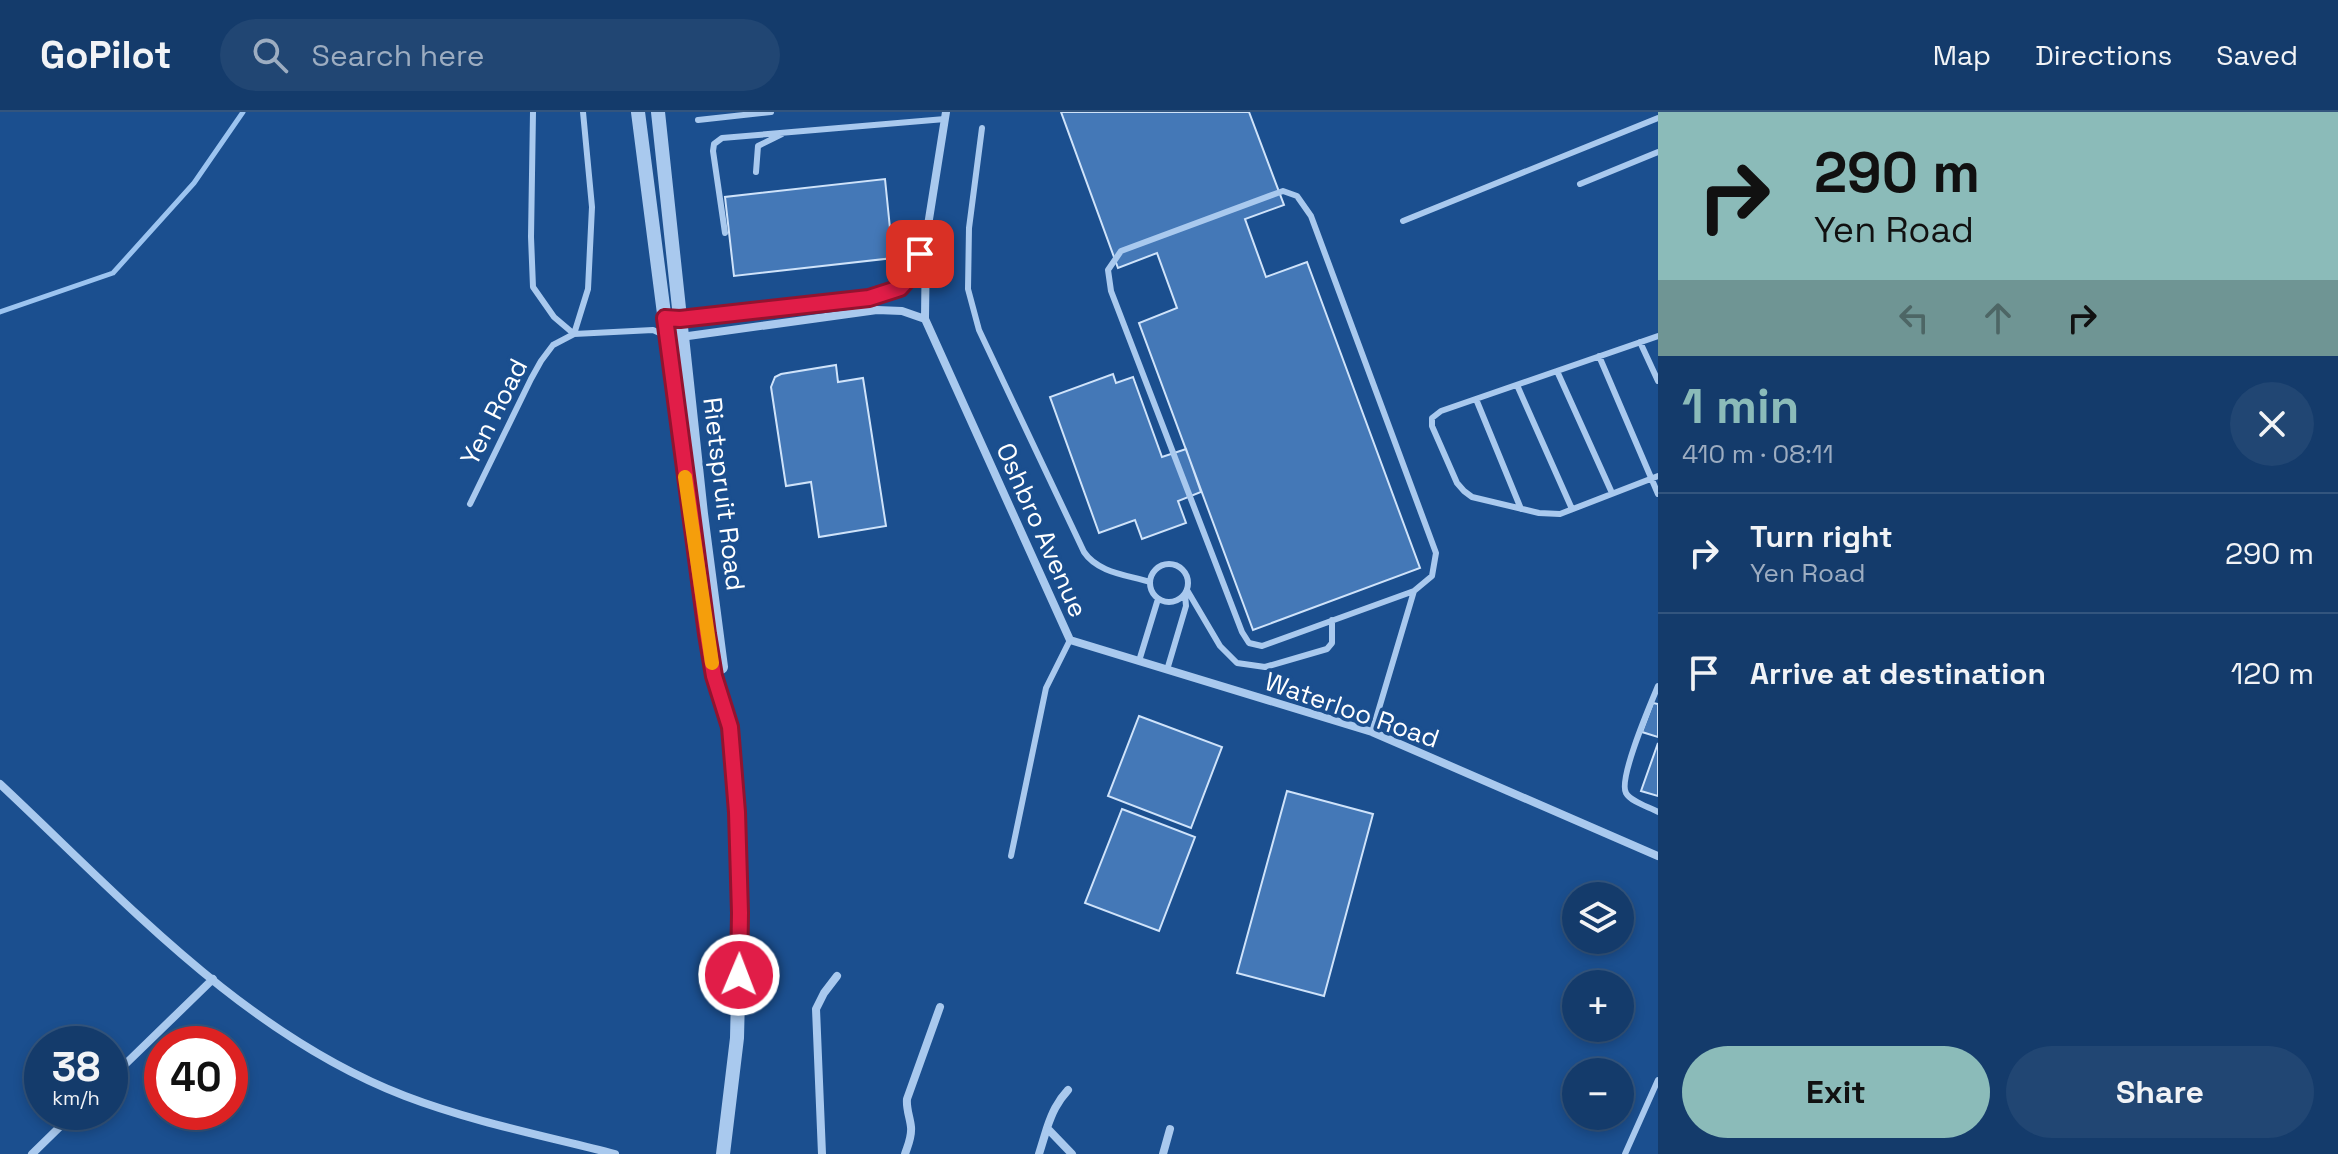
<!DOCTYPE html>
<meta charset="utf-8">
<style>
:root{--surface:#143b6b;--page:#214673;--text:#f1f3f6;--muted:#9dadc1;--line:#33557e;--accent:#8bbbb9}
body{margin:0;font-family:"Space Grotesk",sans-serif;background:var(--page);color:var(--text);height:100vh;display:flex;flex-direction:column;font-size:30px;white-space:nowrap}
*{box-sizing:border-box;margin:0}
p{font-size:26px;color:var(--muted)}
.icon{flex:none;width:44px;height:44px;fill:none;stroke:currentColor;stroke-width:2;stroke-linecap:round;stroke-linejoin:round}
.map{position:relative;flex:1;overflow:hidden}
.details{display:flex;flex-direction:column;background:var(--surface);width:680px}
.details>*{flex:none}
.top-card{background:#8bbbb9;color:#111;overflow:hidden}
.buttons{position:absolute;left:1562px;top:770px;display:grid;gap:16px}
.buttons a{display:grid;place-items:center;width:72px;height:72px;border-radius:50%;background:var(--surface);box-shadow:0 4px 12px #0003,0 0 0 2px var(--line);font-size:40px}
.speed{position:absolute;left:24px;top:914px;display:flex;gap:16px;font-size:40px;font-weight:700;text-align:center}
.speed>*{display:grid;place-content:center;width:104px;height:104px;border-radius:50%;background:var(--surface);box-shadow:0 4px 12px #0003,0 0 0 2px var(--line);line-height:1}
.speed small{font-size:20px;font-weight:400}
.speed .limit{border:12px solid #d22;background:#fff;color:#111}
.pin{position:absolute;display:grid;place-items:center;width:68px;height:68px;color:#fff;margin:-34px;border-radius:16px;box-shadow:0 4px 12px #0006}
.me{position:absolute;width:88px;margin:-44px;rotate:1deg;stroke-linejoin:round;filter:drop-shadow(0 0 6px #0008)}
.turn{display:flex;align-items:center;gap:28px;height:168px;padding:0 24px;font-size:36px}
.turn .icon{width:104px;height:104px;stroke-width:2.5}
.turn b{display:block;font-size:56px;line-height:68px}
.lanes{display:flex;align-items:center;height:76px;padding:0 24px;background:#0003;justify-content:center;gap:40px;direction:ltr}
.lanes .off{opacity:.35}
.round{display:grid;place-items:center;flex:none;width:84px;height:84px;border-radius:42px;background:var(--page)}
.overview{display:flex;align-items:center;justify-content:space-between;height:136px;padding:0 24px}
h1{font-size:48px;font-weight:600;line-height:60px;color:var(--accent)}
.primary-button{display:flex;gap:16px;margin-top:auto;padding:16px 24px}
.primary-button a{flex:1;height:92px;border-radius:48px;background:var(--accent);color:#111;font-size:32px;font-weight:600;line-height:92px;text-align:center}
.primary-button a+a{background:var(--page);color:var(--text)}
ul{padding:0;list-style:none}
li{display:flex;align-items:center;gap:24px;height:120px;padding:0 24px;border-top:2px solid var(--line)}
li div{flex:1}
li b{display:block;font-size:30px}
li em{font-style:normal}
header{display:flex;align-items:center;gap:48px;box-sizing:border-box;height:112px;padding:0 40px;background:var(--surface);border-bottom:2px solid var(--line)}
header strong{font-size:38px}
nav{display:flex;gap:44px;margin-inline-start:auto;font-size:28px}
.search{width:560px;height:72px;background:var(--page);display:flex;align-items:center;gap:20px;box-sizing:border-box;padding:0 28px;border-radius:44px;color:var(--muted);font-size:30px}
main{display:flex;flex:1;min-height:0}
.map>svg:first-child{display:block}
</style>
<header>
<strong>GoPilot</strong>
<div class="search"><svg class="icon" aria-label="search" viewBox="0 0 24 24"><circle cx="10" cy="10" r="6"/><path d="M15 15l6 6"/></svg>Search here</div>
<nav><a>Map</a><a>Directions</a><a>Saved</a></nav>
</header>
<main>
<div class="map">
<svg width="1658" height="1042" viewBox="0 0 1658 1042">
<rect width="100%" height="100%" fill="#1b4f8f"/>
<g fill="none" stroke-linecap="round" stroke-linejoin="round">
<path stroke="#9cc4f0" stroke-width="5" d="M0,200L113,161L194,71L243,0"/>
</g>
<path fill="#4478b7" stroke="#cfe3fa" stroke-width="2" d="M1061,0H1249L1284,93L1245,107L1266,165L1307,150L1420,456L1253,518L1139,211L1177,196L1157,141L1118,156Z
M885,67L893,146L734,164L725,85Z
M836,253L838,270L863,266L886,414L819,425L811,370L786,374L771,275L775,265L781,262Z
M1113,262L1116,271L1133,265L1162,345L1186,337L1201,380L1178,389L1186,411L1142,427L1135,408L1099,421L1050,285Z
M1653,591L1658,592V625L1642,620Z
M1139,604L1222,635L1191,716L1108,684Z
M1658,631V684L1641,679Z
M1287,679L1373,702L1324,884L1237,861Z
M1122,697L1195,725L1159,819L1085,791Z"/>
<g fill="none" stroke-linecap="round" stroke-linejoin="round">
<path stroke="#a9c9ee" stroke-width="6" d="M533,0L531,125L533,175L554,205L574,222L588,177L592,95L583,0
M698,8L771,0
M982,16L969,116L968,177L979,218L1084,440C1098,461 1128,463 1150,470
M756,60L758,34L782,22
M1580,72L1658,40
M1403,109L1658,6
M725,121L713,39L714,32L722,26L945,7
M1658,224L1441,299L1432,306V314L1457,371L1464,379L1472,385L1539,401L1560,402L1658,364
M1640,230L1658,269
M1599,244L1658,382
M1557,259L1612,381
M1517,273L1572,397
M1476,287L1521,397
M470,392L531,267L541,249L553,233L574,222L653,218L664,223
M1150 471a19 19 0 1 1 38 0a19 19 0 1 1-38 0Z
M1187,478L1220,534L1237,551L1265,555L1327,537L1332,531V508
M1139,549L1158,487
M1167,558L1186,494L1185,482
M1658,574C1651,591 1618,667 1626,681C1631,690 1649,695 1658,700
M1372,620L1414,479L1432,464L1436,441L1311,104L1297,84L1283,79L1121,139L1108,158L1111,179L1242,520L1249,531L1262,534L1414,479
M1011,744L1046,576L1070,528
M1625,1042L1658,968"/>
<path stroke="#a9c9ee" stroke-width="8" d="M946,0L926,126L925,207L1070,528L1372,620L1658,744
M676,206L869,186L900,176L908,167L923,135
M681,225L877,198L902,199L925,207
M0,672C123,787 244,922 405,984C473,1010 545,1024 615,1042
M110,967L213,867
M1047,1016C1052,1001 1057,990 1068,978
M32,1042L75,1000
M822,1042L816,897L824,881L837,864
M905,1042C908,1033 912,1025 911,1015C910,1005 906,997 907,987L940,895
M1039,1042L1047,1016L1072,1042
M1163,1042L1170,1017"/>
<path stroke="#a9c9ee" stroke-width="14" d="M638,0L695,442L714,564L730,615L737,700L740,801L737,926L723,1042
M658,0L701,402L721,555"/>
</g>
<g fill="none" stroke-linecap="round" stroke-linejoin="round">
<defs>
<path id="route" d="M739,863L740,801L737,700L730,615L714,564L707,522L665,206L680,207L869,186L900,176L908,167L920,142"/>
</defs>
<use href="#route" stroke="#92132f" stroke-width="20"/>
<use href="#route" stroke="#e11d48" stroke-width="14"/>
<path stroke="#f59e0b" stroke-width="14" d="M685,365L712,551"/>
</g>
<g text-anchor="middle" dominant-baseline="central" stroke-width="7" stroke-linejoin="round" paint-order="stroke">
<g font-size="26" fill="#fff" stroke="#1b4f8f">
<text transform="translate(494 300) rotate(-63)">Yen Road</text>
<text transform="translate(724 382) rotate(83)">Rietspruit Road</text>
<text transform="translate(1042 418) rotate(66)">Oshbro Avenue</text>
<text transform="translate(1352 598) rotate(19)">Waterloo Road</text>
</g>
</g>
</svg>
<div class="buttons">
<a><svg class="icon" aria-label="layers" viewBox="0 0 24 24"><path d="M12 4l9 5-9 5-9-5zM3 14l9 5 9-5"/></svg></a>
<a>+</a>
<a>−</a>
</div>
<div class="speed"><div>38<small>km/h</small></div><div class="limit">40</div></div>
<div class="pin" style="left:920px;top:142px;background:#d93025"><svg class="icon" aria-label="arrive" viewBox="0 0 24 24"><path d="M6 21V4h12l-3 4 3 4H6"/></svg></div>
<svg class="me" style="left:739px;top:863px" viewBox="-20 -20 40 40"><circle r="17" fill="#e11d48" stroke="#fff" stroke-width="3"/><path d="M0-11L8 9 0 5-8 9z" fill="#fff"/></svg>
</div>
<section class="details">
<div class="top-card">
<div class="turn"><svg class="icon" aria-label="right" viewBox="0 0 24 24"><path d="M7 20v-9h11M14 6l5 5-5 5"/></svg><div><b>290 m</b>Yen Road</div></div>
<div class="lanes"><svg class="icon off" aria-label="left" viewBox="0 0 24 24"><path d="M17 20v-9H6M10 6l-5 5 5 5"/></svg><svg class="icon off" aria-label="ahead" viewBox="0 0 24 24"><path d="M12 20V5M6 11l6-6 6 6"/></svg><svg class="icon" aria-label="right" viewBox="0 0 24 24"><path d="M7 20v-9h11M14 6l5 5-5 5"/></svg></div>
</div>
<div class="overview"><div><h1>1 min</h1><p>410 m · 08:11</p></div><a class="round"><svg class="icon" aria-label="close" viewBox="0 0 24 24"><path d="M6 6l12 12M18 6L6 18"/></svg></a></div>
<ul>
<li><svg class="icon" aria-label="right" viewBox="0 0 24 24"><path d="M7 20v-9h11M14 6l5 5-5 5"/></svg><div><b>Turn right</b><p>Yen Road</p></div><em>290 m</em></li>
<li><svg class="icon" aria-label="arrive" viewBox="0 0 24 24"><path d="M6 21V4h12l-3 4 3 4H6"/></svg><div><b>Arrive at destination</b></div><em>120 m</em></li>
</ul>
<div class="primary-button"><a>Exit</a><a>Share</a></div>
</section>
</main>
